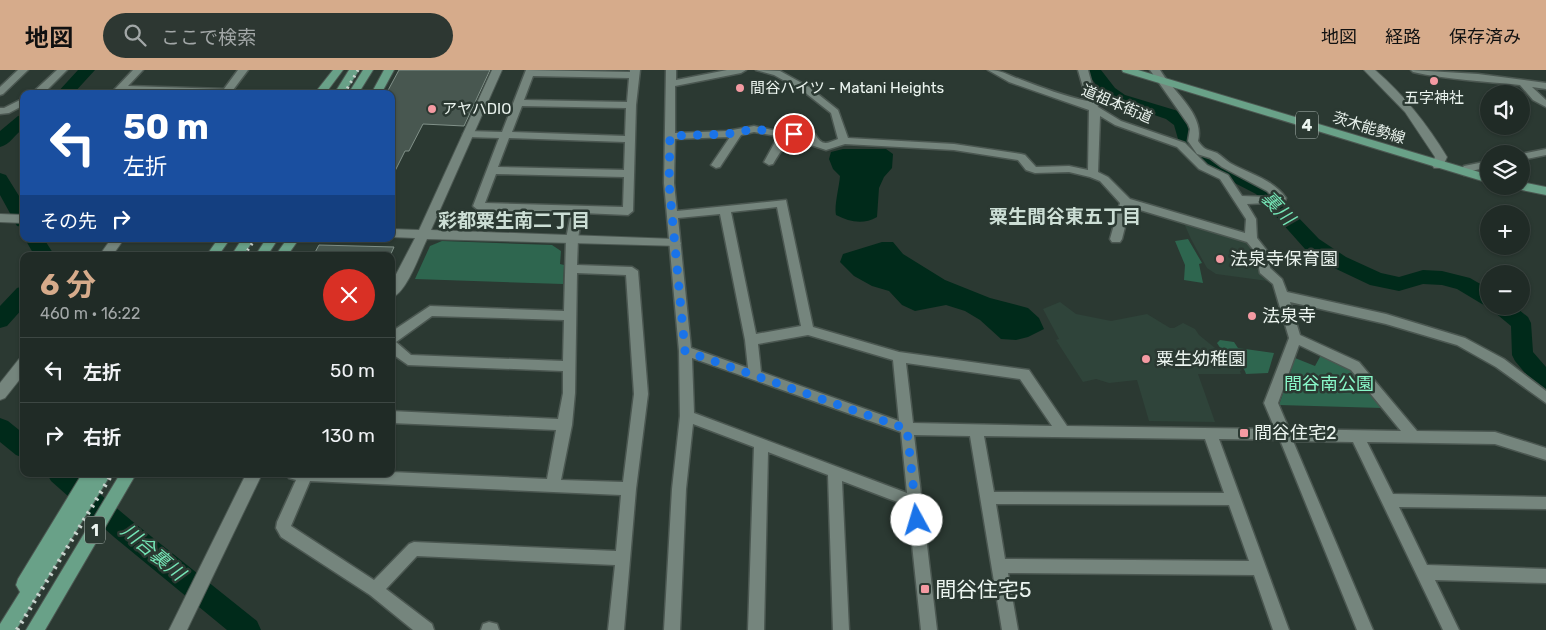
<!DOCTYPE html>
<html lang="ja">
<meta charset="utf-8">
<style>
:root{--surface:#202b26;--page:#2d3732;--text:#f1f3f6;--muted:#a2a7a7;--line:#3d4743;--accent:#d6ab8b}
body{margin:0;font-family:Rubik,"Noto Sans JP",sans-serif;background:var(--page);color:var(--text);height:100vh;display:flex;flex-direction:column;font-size:19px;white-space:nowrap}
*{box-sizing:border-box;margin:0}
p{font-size:16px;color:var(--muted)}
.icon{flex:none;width:28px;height:28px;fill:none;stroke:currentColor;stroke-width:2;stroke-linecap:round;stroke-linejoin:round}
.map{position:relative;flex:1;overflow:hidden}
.details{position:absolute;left:20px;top:182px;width:375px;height:225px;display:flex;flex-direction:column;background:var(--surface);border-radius:10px;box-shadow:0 1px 4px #0004,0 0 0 1px var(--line)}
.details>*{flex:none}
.top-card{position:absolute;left:20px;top:20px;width:375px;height:152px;border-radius:10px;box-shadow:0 1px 4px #0004,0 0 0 1px var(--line);background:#1a4fa0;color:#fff;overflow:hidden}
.fabs{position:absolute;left:1480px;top:15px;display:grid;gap:10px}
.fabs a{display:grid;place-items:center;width:50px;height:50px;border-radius:50%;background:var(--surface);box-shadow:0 1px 4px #0004,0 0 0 1px var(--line);font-size:25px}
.pin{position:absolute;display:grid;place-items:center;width:42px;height:42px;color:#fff;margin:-21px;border:2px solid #fff;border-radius:50%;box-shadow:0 1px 5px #0007}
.me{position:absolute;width:55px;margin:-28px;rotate:354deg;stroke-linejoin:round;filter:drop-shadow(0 0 4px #0008)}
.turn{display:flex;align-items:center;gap:18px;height:105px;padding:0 20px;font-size:22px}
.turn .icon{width:65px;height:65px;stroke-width:2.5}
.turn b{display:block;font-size:35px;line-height:42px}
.then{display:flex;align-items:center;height:48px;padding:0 20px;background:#0003;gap:10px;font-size:19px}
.round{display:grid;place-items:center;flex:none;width:52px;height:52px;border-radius:26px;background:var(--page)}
.summary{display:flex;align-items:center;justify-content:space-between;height:85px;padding:0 20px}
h1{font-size:30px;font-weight:700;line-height:38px;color:var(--accent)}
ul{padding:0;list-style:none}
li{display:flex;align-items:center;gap:15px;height:65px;padding:0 20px;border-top:1px solid var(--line)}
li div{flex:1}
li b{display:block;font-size:19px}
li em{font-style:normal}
header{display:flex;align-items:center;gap:30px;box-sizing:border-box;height:70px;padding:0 25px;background:var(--accent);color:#111}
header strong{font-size:24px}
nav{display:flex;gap:28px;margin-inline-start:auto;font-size:18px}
.search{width:350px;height:45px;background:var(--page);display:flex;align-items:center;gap:12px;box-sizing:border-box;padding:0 18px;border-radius:28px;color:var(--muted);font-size:19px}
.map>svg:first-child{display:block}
</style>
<header>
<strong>地図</strong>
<div class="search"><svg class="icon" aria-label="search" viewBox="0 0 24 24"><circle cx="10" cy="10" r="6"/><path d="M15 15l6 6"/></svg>ここで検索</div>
<nav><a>地図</a><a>経路</a><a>保存済み</a></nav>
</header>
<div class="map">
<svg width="1546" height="560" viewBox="0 0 1546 560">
<rect width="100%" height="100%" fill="#2b3932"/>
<path fill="#2f443a" d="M1183,151L1249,173L1255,179L1268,211L1216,204L1207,198L1191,169Z
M1060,232L1076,244L1111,251L1147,244L1170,258H1174L1183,253L1195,259L1199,265L1242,300L1240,301L1241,304H1198L1215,352L1149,351L1137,310L1109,313L1096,309L1083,312L1056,270L1059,269L1043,239Z"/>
<path fill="#2e664f" d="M1188,169L1202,193L1199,194L1203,213L1184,210L1185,195L1175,171Z
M442,171L552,175L561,181L560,194L564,195L563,214L415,209L430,176Z
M1220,270L1234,272L1238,278L1274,283L1268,303L1246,304C1242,289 1224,286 1217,273Z
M1321,285L1352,300L1384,334L1382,338L1279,335L1295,288L1315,296Z"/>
<path fill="#002a1a" d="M843,79H886L893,84L892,98L884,107L879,118L877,147C863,155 850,152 836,145C834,136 839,118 840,106L833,99L829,89L831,82Z
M882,172H893L903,184L945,210L990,228L1028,238L1039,248L1044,259L1028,267L1016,270L1001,269L980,250L965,241L946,235L915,241L902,235L889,221L872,216L854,206L840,192L843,184Z"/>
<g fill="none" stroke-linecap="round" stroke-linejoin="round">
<path fill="#002a1a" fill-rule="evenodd" d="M78,0H95L73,24H56Z
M1085,0H1101L1115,18L1125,25L1178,41L1190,53L1197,74L1206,84L1268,116L1319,169L1346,187L1381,203L1399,207L1423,200L1442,201L1470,208L1489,219V236H1514L1528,247L1531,253L1533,282L1546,297V321L1538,318L1515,291L1512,285L1511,256L1493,241L1490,236L1489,237L1482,234L1457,219L1442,215L1423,214L1399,221L1370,215L1332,197L1305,179L1256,124L1194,92L1180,76L1174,55L1166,49L1113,31L1103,24Z
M24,45V58C15,64 10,75 0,77V61L18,46Z
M0,103L6,105L24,134V157L17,156L0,125Z
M25,169H44L53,183L52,186H32L33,183Z
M24,216V237L7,256L0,258V236L17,218Z
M0,348L8,351L24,364V388L16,385L0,372Z
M47,404H76L132,451L257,551L261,560H227L114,467L51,411Z"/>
</g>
<path fill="#485750" stroke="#819189" d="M399,0H490L464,56L423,54L409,81H405L391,109V24H386Z
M319,175L394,177L390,186H313Z"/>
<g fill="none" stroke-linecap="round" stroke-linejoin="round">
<defs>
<path id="minor" d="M18,0H28L3,24L0,25V17Z
M57,0H67L45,22L31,24Z
M133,0H143L128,16L224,19L238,0H248L230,24L122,22L113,24L114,20Z
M526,0L630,2V0H640L636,35L633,141L628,145L582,143L578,169L577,195L632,197L638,201L648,324L636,419L624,560H608L615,495L417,486L386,519L432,554L434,560H413L370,525L281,467L276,458L277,452L296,410L289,408L287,404H391V402L547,409L556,360L391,353V341L558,349L563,323V301L408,295L391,283V262L430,236L564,241L566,169L571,143L478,140L473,136L499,68L468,67L463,64L468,61L502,62ZM533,6L629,8L627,32L524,30ZM522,36L626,38L625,66L512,62ZM509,68L625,72L624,100L498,97ZM496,104L624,107L623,137L485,133ZM577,203L626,205L634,324L623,412L561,410L572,355L575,323ZM432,246L564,250L563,291L411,285L396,272ZM310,411L621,425L616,481L414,472L409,474L374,510L291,456Z
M666,0H676V10L727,0H746L741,3L675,16V63L727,61L754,56L777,61H805L815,64C822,76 826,74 838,69L831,43L803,21L774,5L756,0L780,1L809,17L838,40L848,68L954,74L1021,84L1025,85L1036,97L1069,96L1088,100L1089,40L1009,12L988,0C1003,0 1009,6 1022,10C1043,18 1064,26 1087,31L1078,0H1088L1098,37L1121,51L1185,73L1207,95L1228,105L1242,126L1268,127L1269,130L1268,133L1247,134L1256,149L1257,168L1268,182L1270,198L1282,209L1287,222L1386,244L1465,268L1504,289L1546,321V333L1496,297L1457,275L1386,254L1290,232L1300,265L1359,292L1417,361L1495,362L1546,378V390L1495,374L1367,372L1393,424L1546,427V439L1399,437L1427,495L1546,499V513L1435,510L1459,560H1443L1353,372L1293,371L1373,560H1357L1280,370L1219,369L1289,560H1273L1254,505L1008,503L1018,560H1002L970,366L914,365L937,560H921L908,436L842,411L849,560H833L828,405L768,382L764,560H748L754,377L693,354L686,419L680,560H664L672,419L680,346L679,281L664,113ZM1100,46L1115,55L1177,77L1199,99L1220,109L1246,149L1245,163L1130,129L1108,107L1098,102ZM754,62L783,67L775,72L764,92L769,95L773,94C781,81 789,64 807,68L811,75L826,80L845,74L954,80L1018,90L1026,100L1035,103L1069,102L1090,107L1100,111L1120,133L1110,169L1112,172H1120L1122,169L1130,137L1247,172L1256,183L1260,203L1273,214L1289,268L1264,333L1275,359L1067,356L1029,300L899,282L813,257L786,130L677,141L674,113L675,69L730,67L711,95L716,98L720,97L741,65ZM777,137L801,256L756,264L731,142ZM720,144L745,270L748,298L691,278L678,148ZM808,265L893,290L899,351L761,302L758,274ZM1299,275L1351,300L1401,361L1289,359L1278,333ZM692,288L901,362L907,423L694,343ZM906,293L1020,309L1052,356L913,353ZM984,366L1205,369L1224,423L994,422ZM996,434L1229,435L1249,491L1005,489Z
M1150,0H1160C1172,21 1205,44 1198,71C1205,81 1207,79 1217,83C1222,86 1225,90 1230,93C1249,104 1273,109 1286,128L1285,131H1277L1267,121L1222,97L1210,88L1197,84L1188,71L1190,59L1188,54Z
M1411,0L1478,4L1546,13V19L1532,17L1546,30V37L1533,30L1520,15C1484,11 1448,10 1413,2Z
M24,28V35L9,43L0,44V38H4Z
M1546,79V85L1521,90V84Z
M1489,91V97L1471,101L1464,105L1459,102L1464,96Z
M489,552L497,554L499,560H481L483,554Z"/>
<path id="tertiary" d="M492,0H502L431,160L675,169L681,173L679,176L427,169C420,183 407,223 391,228V214L415,168L391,167V159L419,160Z
M1364,0H1375C1404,25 1427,54 1447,87L1442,98H1434L1432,95L1435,87L1405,42Z
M0,144L24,145V153L0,152Z
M111,169H124L112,186H99Z
M24,288V304L5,328L0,330V313L19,289Z
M246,404H262L187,560H169Z"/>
<path id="primary" d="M333,0H343L325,24H314Z
M349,0H359L344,24H334Z
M363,0H373L358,24H348Z
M384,0H394L381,24H371Z
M1122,0H1138L1489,105V113L1123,2Z
M1521,112L1546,117V125L1517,119L1515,116H1521Z
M218,169H230L218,186H206Z
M242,169H254L243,186H231Z
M266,169H278L267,186H255Z
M287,169H299L287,186H275Z
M82,404H111L16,560H0V554L20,522L16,515L18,509Z
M120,404H136L45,560H26Z"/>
</defs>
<use href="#minor" stroke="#4b5751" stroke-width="3"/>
<use href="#tertiary" stroke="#4b5751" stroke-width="2"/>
<use href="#primary" stroke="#4b5751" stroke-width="2"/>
<use href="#minor" fill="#75857d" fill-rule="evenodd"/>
<use href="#tertiary" fill="#75857d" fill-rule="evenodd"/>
<use href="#primary" fill="#69a188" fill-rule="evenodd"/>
<path stroke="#c9d3ce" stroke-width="3" stroke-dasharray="2 4.5" stroke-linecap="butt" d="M344,24L358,0
M244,186L255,169"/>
<path stroke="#c9d3ce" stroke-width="4.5" stroke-dasharray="2.5 5.5" stroke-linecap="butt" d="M17,560L112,404"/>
</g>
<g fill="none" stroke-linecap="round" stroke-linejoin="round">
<path stroke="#1a73e8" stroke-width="9" stroke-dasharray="0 16.2" d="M794,64L754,59L727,64L670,66L669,113L685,281L907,359L917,450"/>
</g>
<g fill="#f49aa2" stroke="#2b3932" stroke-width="2">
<circle cx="1434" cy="11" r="5"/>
<circle cx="740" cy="18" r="5"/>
<circle cx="432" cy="39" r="5"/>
<circle cx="1220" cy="189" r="5"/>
<circle cx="1252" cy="246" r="5"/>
<circle cx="1146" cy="289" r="5"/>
<rect x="1239" y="358" width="10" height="10" rx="2.5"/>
<rect x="920" y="514" width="10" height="10" rx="2.5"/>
</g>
<g text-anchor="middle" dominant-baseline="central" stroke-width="5" stroke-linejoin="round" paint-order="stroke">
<g font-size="15" fill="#ebf4ef" stroke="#2b3932" text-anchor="start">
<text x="750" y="18">間谷ハイツ - Matani Heights</text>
<text x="1434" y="28" text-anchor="middle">五字神社</text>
<text x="442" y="39">アヤハDIO</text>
</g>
<g font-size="15" fill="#ebf4ef" stroke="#2b3932">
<text transform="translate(1117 34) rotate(23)">道祖本街道</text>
<text transform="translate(1369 58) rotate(17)">茨木能勢線</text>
</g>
<g fill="#2b3932" stroke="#b1bcb6" stroke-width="1">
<rect x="1296" y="41.5" width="22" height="27" rx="4"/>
<rect x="85" y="446.5" width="20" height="27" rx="4"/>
</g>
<g font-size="16" font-weight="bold" fill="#ebf4ef">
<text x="1307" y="55">4</text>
<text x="95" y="460">1</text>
</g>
<g font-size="18" fill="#ebf4ef" stroke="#2b3932" text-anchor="start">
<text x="1230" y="189">法泉寺保育園</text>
<text x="1262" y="246">法泉寺</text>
<text x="1156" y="289">粟生幼稚園</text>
<text x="1254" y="363">間谷住宅2</text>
</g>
<g font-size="18" fill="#89f8c9" stroke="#2b3932">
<text x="1329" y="314">間谷南公園</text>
</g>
<g font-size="19" font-style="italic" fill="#74e4b5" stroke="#2b3932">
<text transform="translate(1278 138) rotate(46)">裏川</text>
<text transform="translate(153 482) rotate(40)">川合裏川</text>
</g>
<g font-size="19" font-weight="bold" fill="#ccded5" stroke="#2b3932">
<text x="1065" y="146">粟生間谷東五丁目</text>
<text x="514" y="150">彩都粟生南二丁目</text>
</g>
<g font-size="21" fill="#ebf4ef" stroke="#2b3932" text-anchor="start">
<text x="935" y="519">間谷住宅5</text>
</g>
</g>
</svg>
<div class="fabs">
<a><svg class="icon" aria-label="sound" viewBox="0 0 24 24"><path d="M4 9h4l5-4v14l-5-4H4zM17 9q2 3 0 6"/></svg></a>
<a><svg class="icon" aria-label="layers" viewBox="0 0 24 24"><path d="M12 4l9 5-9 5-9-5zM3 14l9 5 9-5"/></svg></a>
<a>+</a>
<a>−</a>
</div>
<div class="pin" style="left:794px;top:64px;background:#d93025"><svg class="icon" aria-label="arrive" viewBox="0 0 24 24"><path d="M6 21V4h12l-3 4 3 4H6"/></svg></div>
<svg class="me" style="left:917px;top:450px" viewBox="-20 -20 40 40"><circle r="19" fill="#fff"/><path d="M0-13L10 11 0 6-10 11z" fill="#1a73e8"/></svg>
<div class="top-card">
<div class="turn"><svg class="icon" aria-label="left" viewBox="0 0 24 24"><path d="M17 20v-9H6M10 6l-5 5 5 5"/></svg><div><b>50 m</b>左折</div></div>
<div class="then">その先<svg class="icon" aria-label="right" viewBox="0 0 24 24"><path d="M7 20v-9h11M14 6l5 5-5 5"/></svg></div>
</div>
<section class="details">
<div class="summary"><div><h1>6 分</h1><p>460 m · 16:22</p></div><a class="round" style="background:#d93025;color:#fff"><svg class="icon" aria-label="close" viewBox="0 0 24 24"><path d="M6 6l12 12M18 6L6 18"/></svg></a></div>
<ul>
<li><svg class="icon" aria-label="left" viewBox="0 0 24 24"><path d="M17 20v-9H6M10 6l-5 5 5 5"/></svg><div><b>左折</b></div><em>50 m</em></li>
<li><svg class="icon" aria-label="right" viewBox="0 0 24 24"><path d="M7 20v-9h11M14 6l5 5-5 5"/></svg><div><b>右折</b></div><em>130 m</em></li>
</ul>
</section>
</div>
